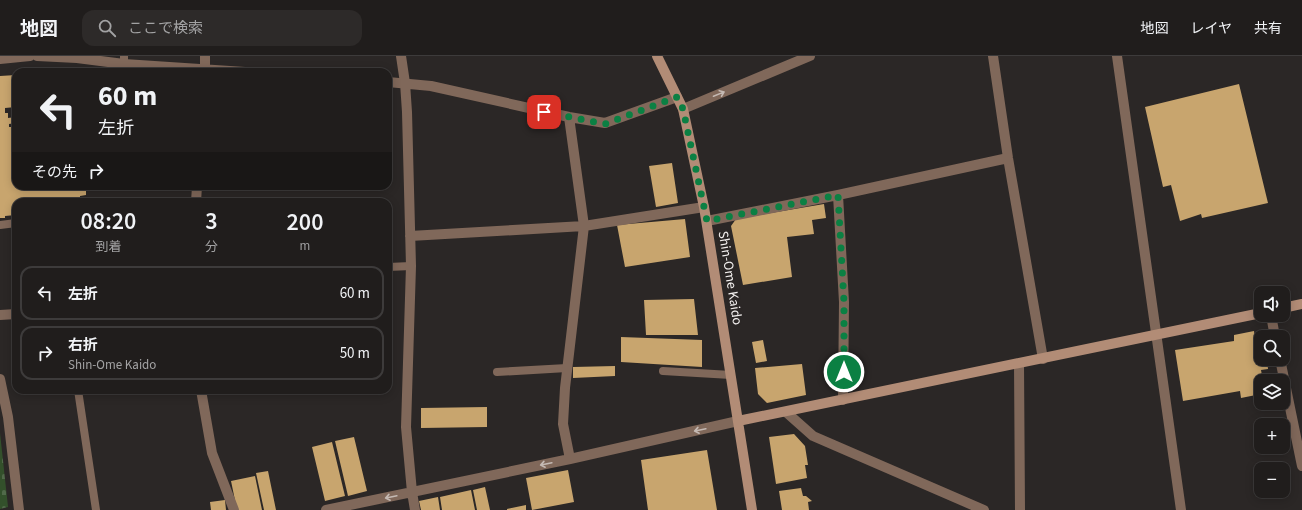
<!DOCTYPE html>
<html lang="ja">
<meta charset="utf-8">
<style>
:root{--surface:#201d1c;--page:#2d2a29;--text:#f1f3f6;--muted:#a2a2a3;--line:#3d3b3b}
body{margin:0;font-family:"Source Sans 3","Noto Sans JP",sans-serif;background:var(--page);color:var(--text);height:100vh;display:flex;flex-direction:column;font-size:15px;white-space:nowrap}
*{box-sizing:border-box;margin:0}
p{font-size:13px;color:var(--muted)}
.icon{flex:none;width:22px;height:22px;fill:none;stroke:currentColor;stroke-width:2;stroke-linecap:round;stroke-linejoin:round}
.map{position:relative;flex:1;overflow:hidden}
.panel{position:absolute;left:12px;top:142px;width:380px;height:196px;display:flex;flex-direction:column;background:var(--surface);border-radius:12px;box-shadow:0 2px 10px #0003,0 0 0 1px var(--line)}
.panel>*{flex:none}
.banner{position:absolute;left:12px;top:12px;width:380px;height:122px;border-radius:12px;box-shadow:0 2px 10px #0003,0 0 0 1px var(--line);background:#201d1c;color:var(--text);overflow:hidden}
.fabs{position:absolute;left:1254px;top:230px;display:grid;gap:8px}
.fabs a{display:grid;place-items:center;width:36px;height:36px;border-radius:8px;background:var(--surface);box-shadow:0 2px 10px #0003,0 0 0 1px var(--line);font-size:20px}
.pin{position:absolute;display:grid;place-items:center;width:34px;height:34px;color:#fff;margin:-17px;border-radius:8px;box-shadow:0 2px 6px #0006}
.me{position:absolute;width:44px;margin:-22px;rotate:0deg;stroke-linejoin:round;filter:drop-shadow(0 0 3px #0008)}
.turn{display:flex;align-items:center;gap:14px;height:84px;padding:0 20px;font-size:18px}
.turn .icon{width:52px;height:52px;stroke-width:2.5}
.turn b{display:block;font-size:28px;line-height:34px}
.then{display:flex;align-items:center;height:38px;padding:0 20px;background:#0003;gap:8px;font-size:15px}
.eta{display:flex;justify-content:space-evenly;align-items:center;height:68px;text-align:center}
.eta b{font-size:24px;font-weight:600;line-height:28px}
ul{padding:0;list-style:none}
li{display:flex;align-items:center;gap:12px;height:54px;margin:0 8px 6px;padding:0 12px;border:2px solid var(--line);border-radius:12px}
li div{flex:1}
li b{display:block;font-size:15px}
li em{font-style:normal}
header{display:flex;align-items:center;gap:24px;box-sizing:border-box;height:56px;padding:0 20px;background:var(--surface);border-bottom:1px solid var(--line)}
header strong{font-size:19px}
nav{display:flex;gap:22px;margin-inline-start:auto;font-size:14px}
.search{width:280px;height:36px;background:var(--page);display:flex;align-items:center;gap:10px;box-sizing:border-box;padding:0 14px;border-radius:12px;color:var(--muted);font-size:15px}
.map>svg:first-child{display:block}
</style>
<header>
<strong>地図</strong>
<div class="search"><svg class="icon" aria-label="search" viewBox="0 0 24 24"><circle cx="10" cy="10" r="6"/><path d="M15 15l6 6"/></svg>ここで検索</div>
<nav><a>地図</a><a>レイヤ</a><a>共有</a></nav>
</header>
<div class="map">
<svg width="1302" height="454" viewBox="0 0 1302 454">
<defs>
<pattern id="cemetery-stones" width="16" height="16" patternUnits="userSpaceOnUse"><rect width="16" height="16" fill="#33502b"/><path d="M2 7V4a2 2 0 0 1 4 0v3zM10 15v-3a2 2 0 0 1 4 0v3z" fill="#516a4a"/></pattern>
</defs>
<rect width="100%" height="100%" fill="#2b2726"/>
<path fill="url(#cemetery-stones)" d="M0,377L8,451L0,453Z"/>
<path fill="#c8a56e" d="M16,19V51L5,52V57H8V62L16,61V67L9,68V71H11L14,100H12V107H16V113H13L14,124H16V130H86V139L80,140V141L64,143V146H16V159L5,160V162H0V20Z
M1239,28L1268,147L1202,162L1201,158L1180,165L1171,129L1163,131L1145,51Z
M672,107L678,147L656,151L649,110Z
M824,148L826,162L812,164L814,178L787,181L792,221L743,229L731,170L736,163Z
M685,163L690,201L625,211L617,169Z
M694,243L698,279H646L644,244Z
M1254,275L1255,283L1261,282V303H1267L1268,313L1261,314L1263,325H1261V338L1241,342L1240,335L1183,345L1175,294L1234,285V279Z
M621,281L702,284V311L621,306Z
M763,284L767,305L756,307L752,286Z
M802,308L806,339L767,347L758,338L755,312Z
M615,310V320L573,322V311Z
M487,351V371L421,372V352Z
M794,378L805,390L808,409H805L807,422L776,428L769,381Z
M354,381L367,435L348,440L335,385Z
M332,386L345,440L325,445L312,391Z
M707,394L717,454H648L641,404Z
M568,414L574,446L532,454L526,422Z
M268,415L276,454H264L256,417Z
M255,420L262,454H237L231,425Z
M485,431L490,454H477L473,434Z
M801,432L803,440H806L812,445L808,446L809,454H782L779,435Z
M471,434L475,454H442L440,441Z
M438,441L440,454H421L419,445Z
M225,444L226,454H211L210,446Z
M526,449V454H507V453Z"/>
<g fill="none" stroke-linecap="round" stroke-linejoin="round">
<path stroke="#80685a" stroke-width="8" d="M124,0V8
M0,169L16,167
M388,211L411,210
M663,315L731,319
M497,316L567,312
M78,334L96,454"/>
<path stroke="#80685a" stroke-width="10" d="M37,0L77,2L124,8L245,16
M401,0L405,27L407,56L411,210L406,371L412,436L415,454
M993,0L1008,102L1043,303
M1117,0L1181,454
M0,3L30,0
M205,16V0
M388,26L431,30L569,61L605,67L677,41
M683,53L810,0
M569,61L584,170L565,332L563,368L570,403
M838,139L844,246L843,344
M196,146L197,130
M707,165L838,139L1008,102
M410,180L584,170L704,151
M0,259L16,258
M1271,259L1275,281
M1280,303L1302,410
M1019,308L1020,454
M0,323L8,361L19,454
M201,334L212,397L234,454
M786,356L813,380L984,454
M326,454L570,403L738,365"/>
<path stroke="#b28c76" stroke-width="10" d="M657,0L683,53L704,151L752,454
M1283,252L1302,248
M738,365L1261,257"/>
</g>
<defs><path id="oneway-shaft" d="M-6 0H5M1.5-3L5.5 0L1.5 3" fill="none" stroke-width="1.6" stroke-linecap="round" stroke-linejoin="round"/></defs>
<g stroke="#c4b9b3">
<use href="#oneway-shaft" transform="translate(719 38) rotate(-22)"/>
<use href="#oneway-shaft" transform="translate(700 374) rotate(168)"/>
<use href="#oneway-shaft" transform="translate(546 408) rotate(168)"/>
<use href="#oneway-shaft" transform="translate(391 441) rotate(168)"/>
</g>
<g fill="none" stroke-linecap="round" stroke-linejoin="round">
<path stroke="#0b8043" stroke-width="7" stroke-dasharray="0 12.6" d="M544,56L605,68L677,41L683,53L707,165L838,139L844,246V316"/>
</g>
<g text-anchor="middle" dominant-baseline="central" stroke-width="4" stroke-linejoin="round" paint-order="stroke">
<g font-size="14" fill="#f2efee" stroke="#2b2726">
<text transform="translate(730 222) rotate(81)">Shin-Ome Kaido</text>
</g>
</g>
</svg>
<div class="fabs">
<a><svg class="icon" aria-label="sound" viewBox="0 0 24 24"><path d="M4 9h4l5-4v14l-5-4H4zM17 9q2 3 0 6"/></svg></a>
<a><svg class="icon" aria-label="search" viewBox="0 0 24 24"><circle cx="10" cy="10" r="6"/><path d="M15 15l6 6"/></svg></a>
<a><svg class="icon" aria-label="layers" viewBox="0 0 24 24"><path d="M12 4l9 5-9 5-9-5zM3 14l9 5 9-5"/></svg></a>
<a>+</a>
<a>−</a>
</div>
<div class="pin" style="left:544px;top:56px;background:#d93025"><svg class="icon" aria-label="arrive" viewBox="0 0 24 24"><path d="M6 21V4h12l-3 4 3 4H6"/></svg></div>
<svg class="me" style="left:844px;top:316px" viewBox="-20 -20 40 40"><circle r="17" fill="#0b8043" stroke="#fff" stroke-width="3"/><path d="M0-11L8 9 0 5-8 9z" fill="#fff"/></svg>
<div class="banner">
<div class="turn"><svg class="icon" aria-label="left" viewBox="0 0 24 24"><path d="M17 20v-9H6M10 6l-5 5 5 5"/></svg><div><b>60 m</b>左折</div></div>
<div class="then">その先<svg class="icon" aria-label="right" viewBox="0 0 24 24"><path d="M7 20v-9h11M14 6l5 5-5 5"/></svg></div>
</div>
<section class="panel">
<div class="eta">
<div><b>08:20</b><p>到着</p></div>
<div><b>3</b><p>分</p></div>
<div><b>200</b><p>m</p></div>
</div>
<ul>
<li><svg class="icon" aria-label="left" viewBox="0 0 24 24"><path d="M17 20v-9H6M10 6l-5 5 5 5"/></svg><div><b>左折</b></div><em>60 m</em></li>
<li><svg class="icon" aria-label="right" viewBox="0 0 24 24"><path d="M7 20v-9h11M14 6l5 5-5 5"/></svg><div><b>右折</b><p>Shin-Ome Kaido</p></div><em>50 m</em></li>
</ul>
</section>
</div>
